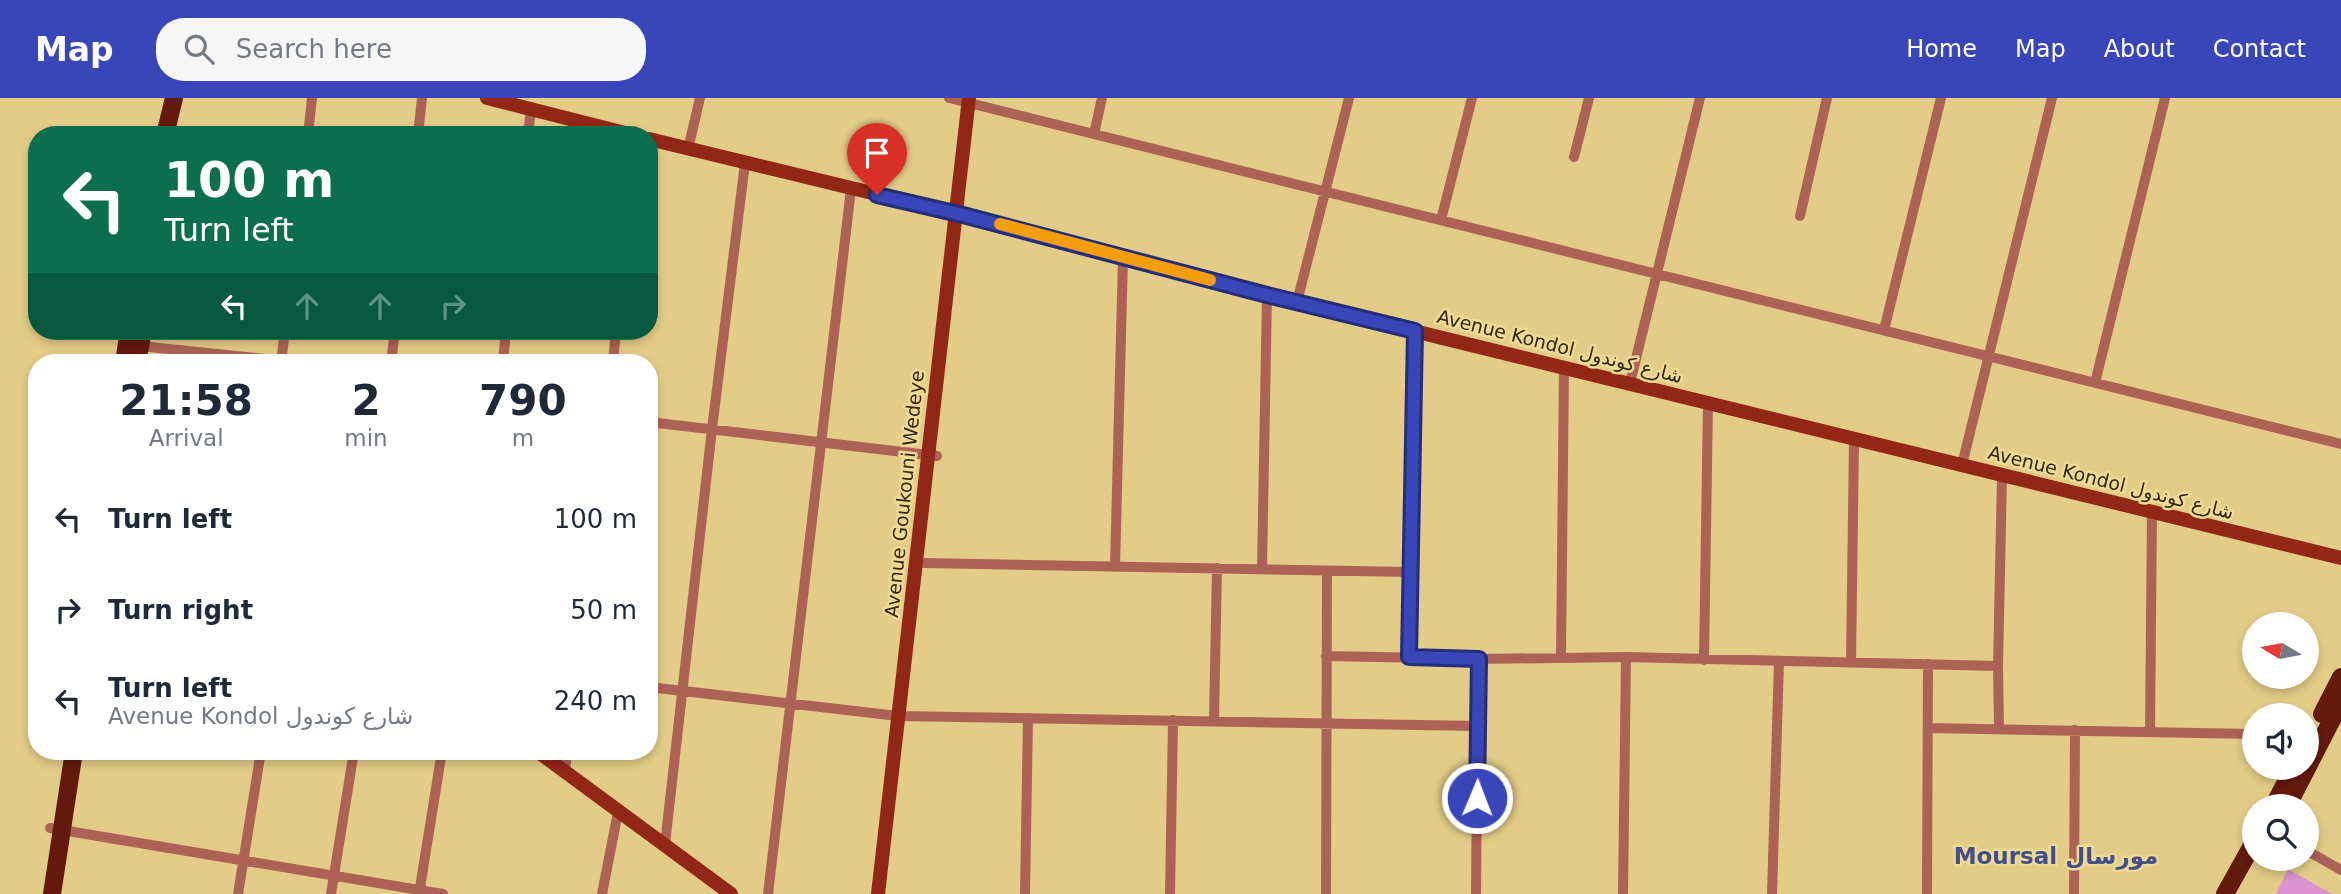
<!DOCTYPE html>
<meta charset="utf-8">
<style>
:root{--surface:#fff;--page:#f6f6f7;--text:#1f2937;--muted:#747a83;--accent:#3846b9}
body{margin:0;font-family:"DejaVu Sans",Cairo,sans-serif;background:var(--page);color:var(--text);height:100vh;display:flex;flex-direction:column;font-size:26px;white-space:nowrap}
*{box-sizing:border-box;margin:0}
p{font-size:23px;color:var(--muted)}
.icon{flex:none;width:38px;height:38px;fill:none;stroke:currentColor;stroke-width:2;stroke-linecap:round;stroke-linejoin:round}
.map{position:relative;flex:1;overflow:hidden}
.sheet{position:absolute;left:28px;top:256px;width:630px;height:406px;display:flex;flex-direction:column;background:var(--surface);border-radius:28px;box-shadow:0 4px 10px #0003}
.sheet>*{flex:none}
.banner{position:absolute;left:28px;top:28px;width:630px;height:214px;border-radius:28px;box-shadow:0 4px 10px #0003;background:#0b6e4f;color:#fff;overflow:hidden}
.needle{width:46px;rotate:280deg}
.tools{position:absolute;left:2242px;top:514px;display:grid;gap:14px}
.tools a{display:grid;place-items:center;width:77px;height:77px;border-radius:50%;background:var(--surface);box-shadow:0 4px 10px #0003;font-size:35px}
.pin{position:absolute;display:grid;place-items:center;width:60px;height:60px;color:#fff;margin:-72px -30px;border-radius:50% 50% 50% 0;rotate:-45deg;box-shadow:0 0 7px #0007}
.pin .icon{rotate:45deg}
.me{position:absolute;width:77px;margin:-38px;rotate:1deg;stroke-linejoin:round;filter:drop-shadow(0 0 5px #0008)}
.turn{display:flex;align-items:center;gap:24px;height:147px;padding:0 21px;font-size:32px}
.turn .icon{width:91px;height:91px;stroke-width:2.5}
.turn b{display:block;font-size:49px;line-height:60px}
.lanes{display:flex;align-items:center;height:66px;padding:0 21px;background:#0003;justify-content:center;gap:35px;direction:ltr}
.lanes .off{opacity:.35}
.eta{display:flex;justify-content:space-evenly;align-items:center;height:119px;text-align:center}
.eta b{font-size:42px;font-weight:700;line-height:49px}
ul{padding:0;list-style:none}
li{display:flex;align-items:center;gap:21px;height:91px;padding:0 21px}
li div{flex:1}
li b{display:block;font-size:26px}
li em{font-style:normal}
header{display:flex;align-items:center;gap:42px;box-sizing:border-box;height:98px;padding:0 35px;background:var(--accent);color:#fff}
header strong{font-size:33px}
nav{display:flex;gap:38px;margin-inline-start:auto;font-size:24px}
.search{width:490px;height:63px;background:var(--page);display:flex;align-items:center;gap:18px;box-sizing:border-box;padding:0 24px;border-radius:28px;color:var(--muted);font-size:26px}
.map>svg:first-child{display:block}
</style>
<header>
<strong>Map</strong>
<div class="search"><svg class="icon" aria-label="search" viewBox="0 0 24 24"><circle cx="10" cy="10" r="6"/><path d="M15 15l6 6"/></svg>Search here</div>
<nav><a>Home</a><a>Map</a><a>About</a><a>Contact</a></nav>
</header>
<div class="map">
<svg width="2341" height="796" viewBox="0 0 2341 796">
<rect width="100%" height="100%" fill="#e3cc87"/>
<path fill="#db94d1" d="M2288,771L2332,796H2276Z"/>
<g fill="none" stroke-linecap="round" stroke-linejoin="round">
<path stroke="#ac6355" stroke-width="10" d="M949,0L2341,346
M1094,36L1102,0
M308,37L312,0
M418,37L422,0
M528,37L531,11
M688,51L700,0
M1574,59L1589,0
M1800,118L1827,0
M1441,122L1472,0
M1297,204L1349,0
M1884,232L1941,0
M140,248L294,264
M281,264L285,233
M391,264L395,233
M503,264L506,233
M613,264L616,233
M1630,285L1700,0
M2095,285L2165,0
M649,324L937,358
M1962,367L2052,0
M924,465L1410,474
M1115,469L1123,159
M1262,470L1267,197
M1326,558L1478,561L1626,559L1998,568
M1409,559L1415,233
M1561,559L1564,269
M1704,562L1708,304
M1851,564L1854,341
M649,589L898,618L1478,628
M1214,622L1217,470
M1929,630L2254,636
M1999,630L1998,568L2002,377
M2150,634L2152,414
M2306,637H2311
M565,673L567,653
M50,730L443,796
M665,746L712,331L745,65
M2306,752L2341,772
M238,796L261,653
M331,796L354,653
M419,796L442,653
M602,796L618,714
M768,796L851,91
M1025,796L1028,620
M1170,796L1173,622
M1326,796L1327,473
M1476,796L1478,561
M1623,796L1626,559
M1772,796L1779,563
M1927,796L1928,566
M2074,796L2075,632"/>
<path stroke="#922716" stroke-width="14" d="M487,0L633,37
M649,41L963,117L1267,197L2341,460
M537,653L731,796
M878,796L969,0"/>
<path stroke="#64190d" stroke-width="18" d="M165,37L174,0
M124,264L129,233
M137,264L143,233
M2322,616L2341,579
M2273,709L2293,670
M2287,709L2341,604
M52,796L74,653
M2225,796L2254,744"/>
</g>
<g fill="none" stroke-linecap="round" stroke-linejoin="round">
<defs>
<path id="route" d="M877,97L963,117L1267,197L1415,233L1409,559L1479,561L1477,700"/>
</defs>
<use href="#route" stroke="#242e78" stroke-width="18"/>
<use href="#route" stroke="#3846b9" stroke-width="12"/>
<path stroke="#f59e0b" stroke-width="12" d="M1000,126L1210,182"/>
</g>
<g text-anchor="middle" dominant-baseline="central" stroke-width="5" stroke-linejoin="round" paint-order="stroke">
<g font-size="19" fill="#32290c" stroke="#f0d994">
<text transform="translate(1560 248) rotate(14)">Avenue Kondol شارع كوندول</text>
<text transform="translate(2111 384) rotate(14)">Avenue Kondol شارع كوندول</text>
<text transform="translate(904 396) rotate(-84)">Avenue Goukouni Wedeye</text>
</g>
<g font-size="23" font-weight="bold" fill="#414f8b" stroke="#f0d994">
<text x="2056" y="758">Moursal مورسال</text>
</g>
</g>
</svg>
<div class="tools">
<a><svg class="needle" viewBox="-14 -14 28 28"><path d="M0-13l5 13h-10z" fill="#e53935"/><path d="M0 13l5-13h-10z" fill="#747a83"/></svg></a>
<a><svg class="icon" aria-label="sound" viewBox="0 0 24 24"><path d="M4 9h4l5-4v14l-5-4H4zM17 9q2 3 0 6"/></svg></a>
<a><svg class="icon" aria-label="search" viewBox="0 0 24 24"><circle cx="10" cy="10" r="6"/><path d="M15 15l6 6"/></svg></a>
</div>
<div class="pin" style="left:877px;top:97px;background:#d93025"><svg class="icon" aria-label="arrive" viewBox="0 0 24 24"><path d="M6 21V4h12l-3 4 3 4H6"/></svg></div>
<svg class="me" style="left:1477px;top:700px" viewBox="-20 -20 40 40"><circle r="17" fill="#3846b9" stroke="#fff" stroke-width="3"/><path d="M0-11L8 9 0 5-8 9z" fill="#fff"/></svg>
<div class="banner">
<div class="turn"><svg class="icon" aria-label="left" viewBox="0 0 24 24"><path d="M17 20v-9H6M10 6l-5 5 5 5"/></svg><div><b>100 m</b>Turn left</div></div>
<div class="lanes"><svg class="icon" aria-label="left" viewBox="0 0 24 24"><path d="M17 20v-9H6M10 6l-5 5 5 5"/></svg><svg class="icon off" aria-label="ahead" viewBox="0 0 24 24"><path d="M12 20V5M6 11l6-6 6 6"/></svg><svg class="icon off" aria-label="ahead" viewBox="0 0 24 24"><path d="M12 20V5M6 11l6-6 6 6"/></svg><svg class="icon off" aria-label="right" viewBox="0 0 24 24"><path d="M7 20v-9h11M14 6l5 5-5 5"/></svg></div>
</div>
<section class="sheet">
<div class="eta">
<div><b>21:58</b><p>Arrival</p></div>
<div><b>2</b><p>min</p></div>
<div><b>790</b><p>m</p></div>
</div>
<ul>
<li><svg class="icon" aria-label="left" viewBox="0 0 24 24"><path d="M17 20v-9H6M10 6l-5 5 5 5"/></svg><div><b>Turn left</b></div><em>100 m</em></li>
<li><svg class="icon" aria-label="right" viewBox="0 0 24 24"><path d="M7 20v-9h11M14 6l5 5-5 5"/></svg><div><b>Turn right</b></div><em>50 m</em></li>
<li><svg class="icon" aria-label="left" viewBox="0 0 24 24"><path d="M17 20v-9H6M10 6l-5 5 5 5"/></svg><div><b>Turn left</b><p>Avenue Kondol شارع كوندول</p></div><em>240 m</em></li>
</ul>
</section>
</div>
